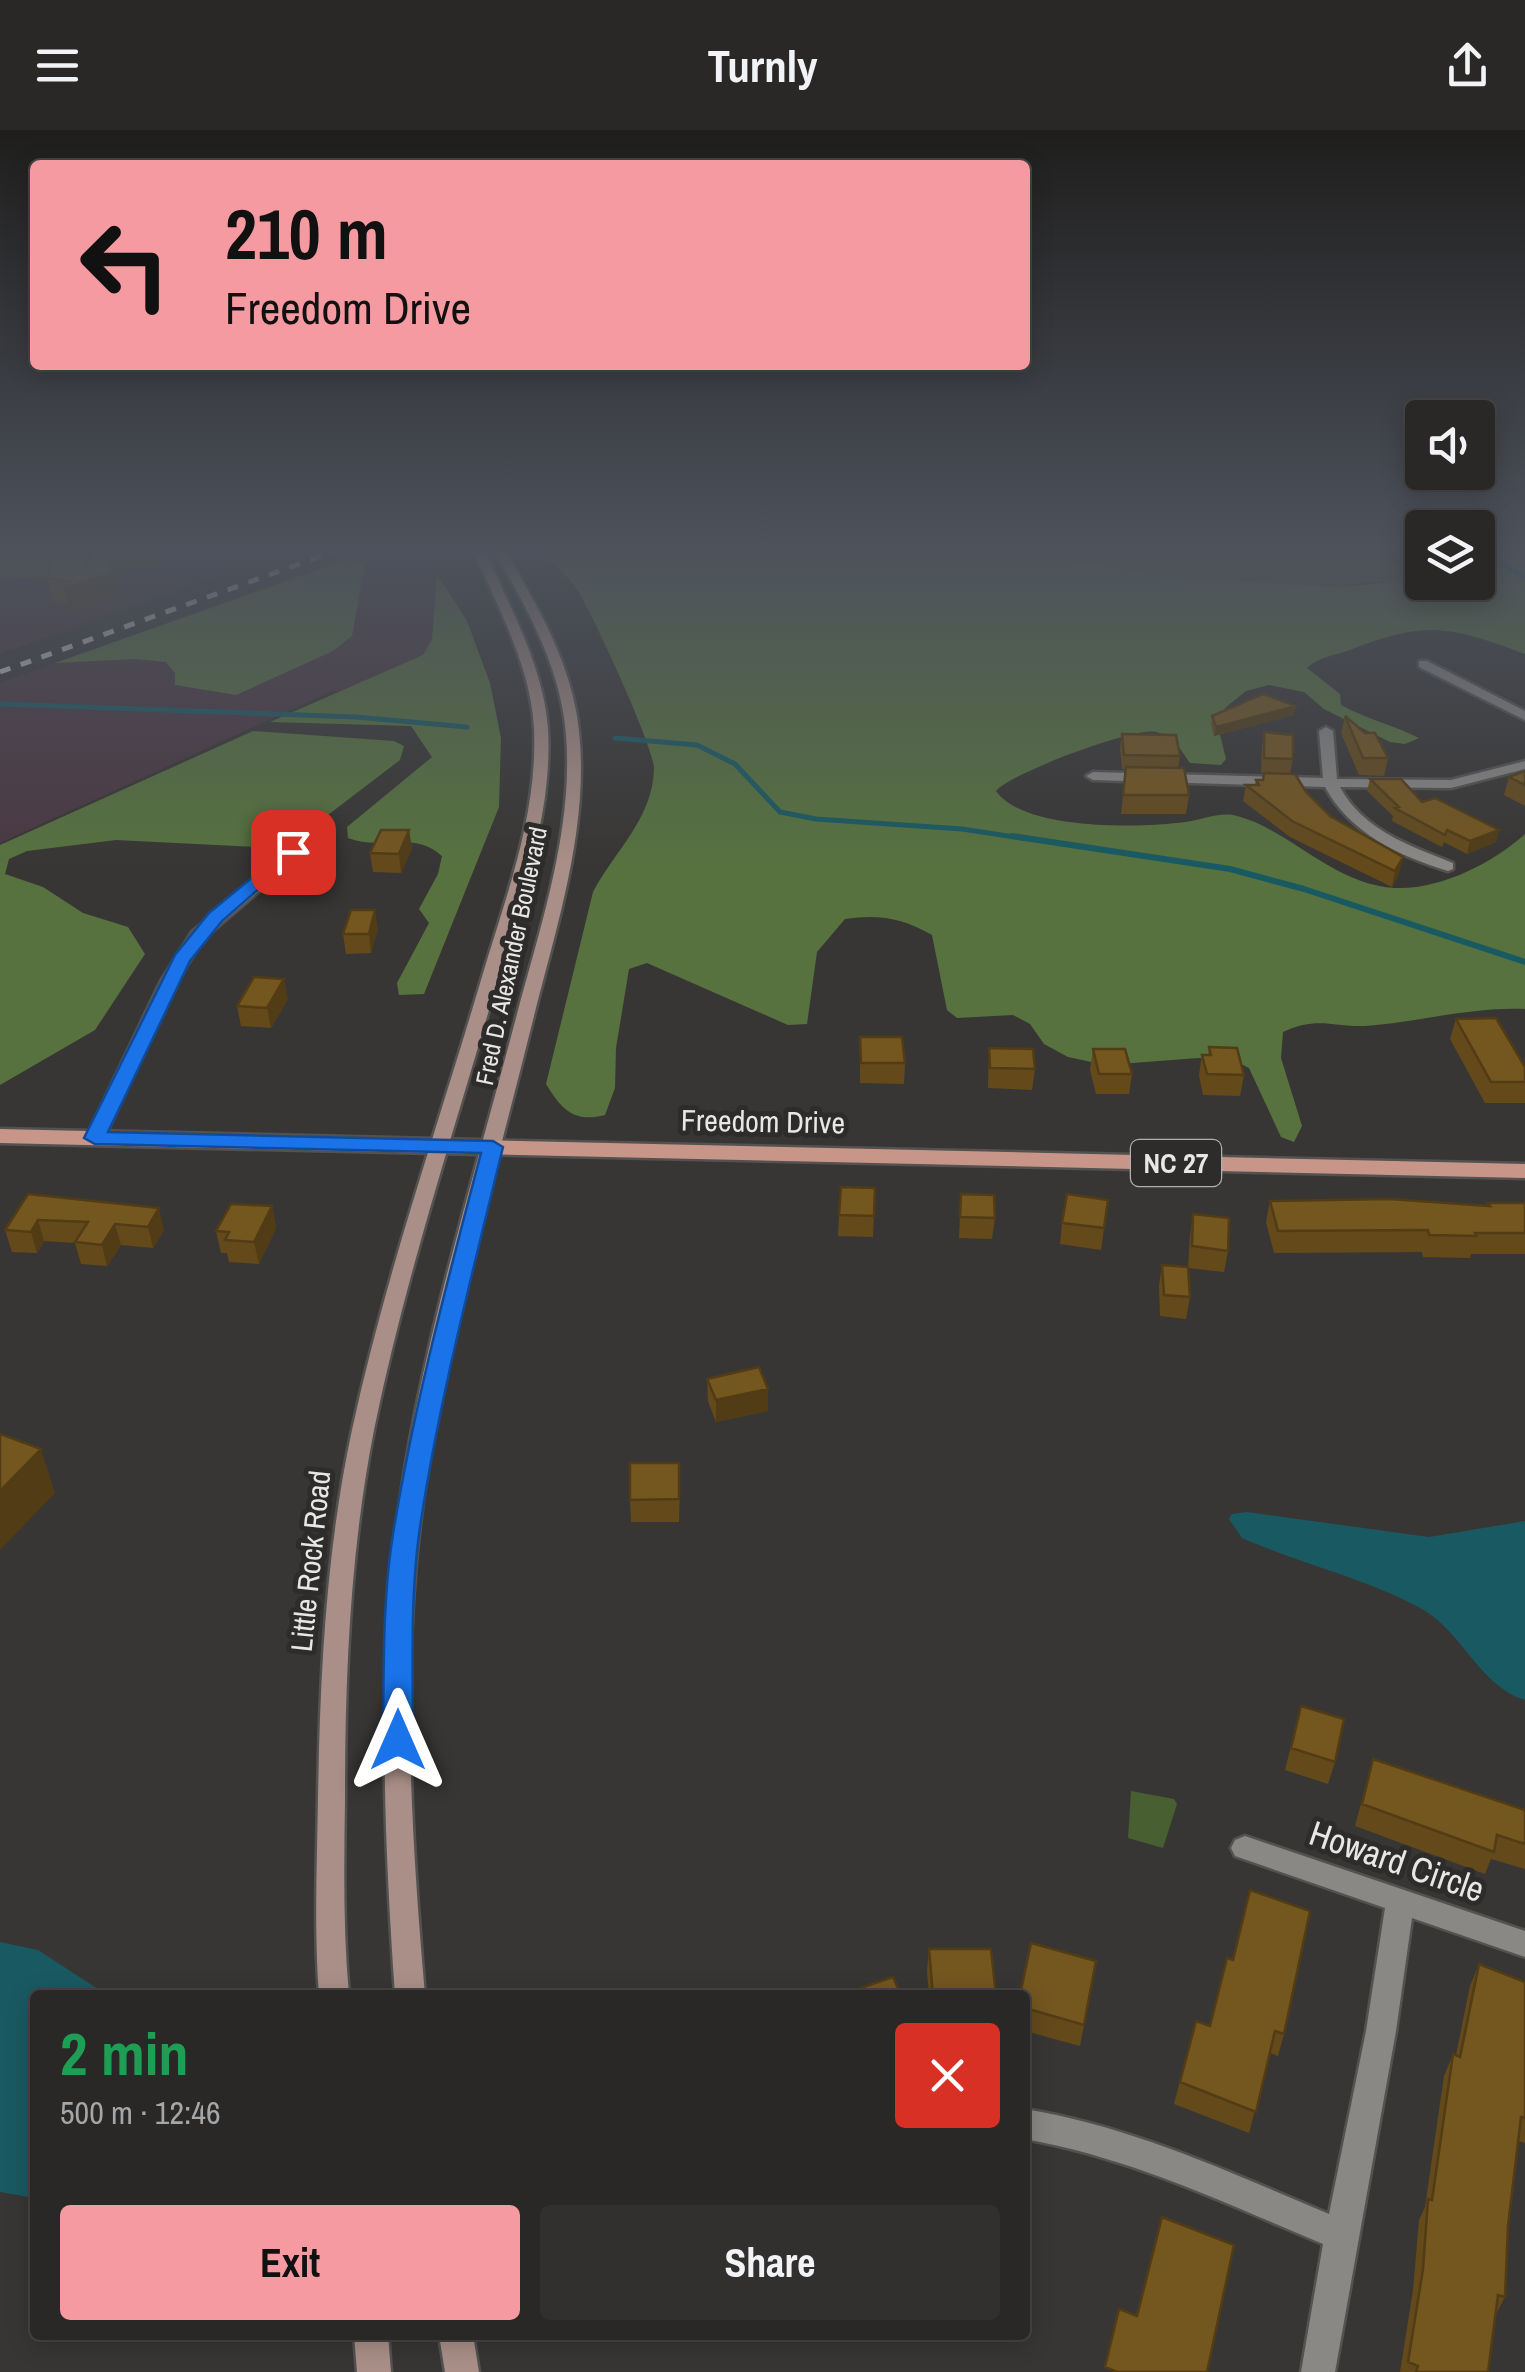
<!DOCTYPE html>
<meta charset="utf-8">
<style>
:root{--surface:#2a2827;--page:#32302f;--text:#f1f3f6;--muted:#a5a6a7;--line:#464444;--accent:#f49aa0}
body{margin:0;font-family:"Archivo Narrow",sans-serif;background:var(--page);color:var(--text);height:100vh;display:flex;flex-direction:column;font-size:38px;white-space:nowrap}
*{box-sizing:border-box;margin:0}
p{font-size:32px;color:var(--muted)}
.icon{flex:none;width:55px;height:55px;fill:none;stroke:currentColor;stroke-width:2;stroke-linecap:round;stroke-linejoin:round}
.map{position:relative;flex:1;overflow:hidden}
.sheet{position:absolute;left:30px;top:1860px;width:1000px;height:350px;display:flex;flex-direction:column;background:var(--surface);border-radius:10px;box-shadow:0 5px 25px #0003,0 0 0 2px var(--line)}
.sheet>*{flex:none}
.guide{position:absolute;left:30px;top:30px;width:1000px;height:210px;border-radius:10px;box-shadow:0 5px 25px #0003,0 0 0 2px var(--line);background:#f49aa0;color:#111;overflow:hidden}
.controls{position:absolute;left:1405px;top:270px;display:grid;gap:20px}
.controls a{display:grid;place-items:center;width:90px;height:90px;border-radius:10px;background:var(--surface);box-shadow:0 5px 25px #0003,0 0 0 2px var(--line);font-size:50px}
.pin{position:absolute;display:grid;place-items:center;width:85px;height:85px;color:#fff;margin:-42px;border-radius:20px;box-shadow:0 5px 15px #0006}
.me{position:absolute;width:110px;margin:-55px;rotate:0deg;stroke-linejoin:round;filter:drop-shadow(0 0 8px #0008)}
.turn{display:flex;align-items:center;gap:35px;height:210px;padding:0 30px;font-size:45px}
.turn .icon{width:130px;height:130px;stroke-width:2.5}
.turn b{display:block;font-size:70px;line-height:85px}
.round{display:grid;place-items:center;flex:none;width:105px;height:105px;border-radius:10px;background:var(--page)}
.overview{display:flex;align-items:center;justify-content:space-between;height:170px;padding:0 30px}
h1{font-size:60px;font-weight:700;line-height:75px;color:#1e9e55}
.button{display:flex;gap:20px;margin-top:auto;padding:20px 30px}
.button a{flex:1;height:115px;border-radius:10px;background:var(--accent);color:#111;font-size:40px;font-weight:700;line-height:115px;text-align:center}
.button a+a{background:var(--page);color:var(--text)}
header{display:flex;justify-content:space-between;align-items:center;height:130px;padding:0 30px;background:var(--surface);font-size:45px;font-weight:700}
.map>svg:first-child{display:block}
</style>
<header><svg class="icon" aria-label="menu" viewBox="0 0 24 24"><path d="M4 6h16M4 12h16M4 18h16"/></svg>Turnly<svg class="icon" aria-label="share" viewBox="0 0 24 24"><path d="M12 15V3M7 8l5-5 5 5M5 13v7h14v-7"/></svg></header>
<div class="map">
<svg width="1525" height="2242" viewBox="0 0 1525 2242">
<rect width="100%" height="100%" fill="#383634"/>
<path fill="#4a3842" d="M0,421H287L0,524Z
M375,421H422L467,491L490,553L501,608L463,677L391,564L332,561L0,713V553L278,452Z"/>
<path fill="#475f31" d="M1386,421L1389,430L1422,436V452L1451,455C1426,462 1400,451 1374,452C1362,452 1349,456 1336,457C1253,458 1130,455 1055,422Z
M1131,1661L1174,1669L1177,1674L1163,1718L1128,1708Z"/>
<path fill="#57723f" d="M1055,421L1079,432L1172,448L1340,457L1391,452L1439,458L1452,453L1478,452V421H1525V524C1449,496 1427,490 1350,520C1336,525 1318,527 1307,538L1340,564L1341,575C1367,589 1393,595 1419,608L1405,614L1390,612L1324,579L1304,562L1269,555L1246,561L1225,578L1219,601L1226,629L1221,635L1190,633C1180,619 1175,607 1156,602C1134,597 1011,643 996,661C1024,701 1141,698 1185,692C1202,690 1220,681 1237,686C1289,699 1333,755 1395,758C1440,760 1493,733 1525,704V879C1473,877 1427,890 1376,895C1338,900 1320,884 1283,902L1281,928L1302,996L1294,1012L1281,1007L1249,938L1233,930L1198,928L1106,935L1068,927L1044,914L1030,894L1013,885L957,888L947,880L932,805C903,788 878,784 845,789L817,822L807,894L788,895L647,833L629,839L616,918L615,958L605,985C574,993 562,980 546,954L593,762C614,722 653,688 654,639C655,619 592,483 578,461C569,446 553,434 541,422Z
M349,429L365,434L352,506L333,521L236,565L175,555V543L166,532L135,529L55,533Z
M437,444L467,491L490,553L501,608L499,677L424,864L399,865L397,853L429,793L419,779L438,744L442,726C413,700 380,721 348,708L347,697L432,627L411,596L270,592L423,525L432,509Z
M253,601L394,611L404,616L400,630L303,704L256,717L116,710L27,721L9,729L5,744L43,757L83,783L128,797L145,824L95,900L0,955V715Z"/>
<path fill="#195a62" d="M1247,1382L1429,1407L1525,1391V1570C1479,1556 1463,1502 1422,1479C1366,1448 1301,1434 1242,1408L1229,1389L1232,1384Z
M0,1812L38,1820L107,1865H35V2068L0,2062Z"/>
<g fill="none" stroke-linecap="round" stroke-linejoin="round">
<path stroke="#195a62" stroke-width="5" d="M1480,421L1525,447
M0,574L356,587L467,597
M615,608L697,615L735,634L780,682L816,689L962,699L1028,709"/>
<path stroke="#195a62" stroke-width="6" d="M1012,706L1230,739L1304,759L1525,832"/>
<defs>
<path id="minor" d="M1419,531H1427L1525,581V590L1419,537Z
M1326,597L1333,601L1337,649L1451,650L1525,631V639L1451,658L1340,657C1363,700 1410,716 1453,733V739L1448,741C1399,726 1350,703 1325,657L1093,650L1086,646L1093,642L1323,648L1319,601Z
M320,698L325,699V705L204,808L177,851L104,1008L95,1014L88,1012L86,1008L161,851L192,802Z
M1245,1706L1525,1801V1827L1412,1788L1396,1901L1335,2242H1301L1323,2114C1225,2073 1131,2028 1025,2009V1979C1133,1997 1229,2042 1329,2084L1366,1901L1385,1778L1235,1726L1231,1718L1235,1710Z"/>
<path id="secondary" d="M474,421H485C510,478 543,535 548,598C553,684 521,768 498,849C455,999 405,1147 374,1300C350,1422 345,1546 345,1669C344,1734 343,1800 349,1865H319C314,1800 317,1734 318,1668C320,1545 326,1421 352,1300C385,1147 437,999 481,850C505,769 538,685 534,599C531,536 498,479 474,421Z
M494,421H505C536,473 567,526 577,586C593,687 557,794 533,890C496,1039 453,1187 428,1338C399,1512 410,1691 425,1865H395C383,1692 376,1517 404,1345C429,1189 477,1037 517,884C542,790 578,686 564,587C555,527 524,473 494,421Z
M354,2205H388L391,2242H357Z
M439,2205H473L479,2242H445Z"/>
<path id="primary" d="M0,999L1525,1034V1048L0,1013Z"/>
</defs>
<use href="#minor" stroke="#535251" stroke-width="5"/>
<use href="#secondary" stroke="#535251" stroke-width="5"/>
<use href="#primary" stroke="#535251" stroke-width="5"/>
<use href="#minor" fill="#8a8885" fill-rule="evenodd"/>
<use href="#secondary" fill="#a98f87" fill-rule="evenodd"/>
<use href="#primary" fill="#c89689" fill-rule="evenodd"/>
<path stroke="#d1d0cf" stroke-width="5" stroke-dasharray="11 11" stroke-linecap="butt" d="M0,542L335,421"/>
</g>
<path fill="#644a1b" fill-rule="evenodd" d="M0,422H172L164,438L116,445L117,465L70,483L68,474L53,471L48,449L0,447ZM79,422H96L86,434Z
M1294,585L1214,606L1211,595L1212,586Z
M1345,586L1388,628L1384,646L1359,645L1341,603Z
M1264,602L1293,629L1290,643H1261L1262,617Z
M1122,604L1180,626L1178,638L1189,665L1186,684H1121L1126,639H1122L1120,618Z
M1525,641V676L1504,665L1509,647Z
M1264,643L1306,662L1330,686L1399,743L1392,757L1290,707L1243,671L1246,655H1255L1256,650H1262Z
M1370,649L1422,672L1499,700L1496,712L1467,724L1444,712L1442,717L1392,691L1393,686L1367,661Z
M409,700L412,719L401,743L373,742L370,723Z
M378,799L371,823L346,824L343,804Z
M288,869L271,898L241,896L237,876Z
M1456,889L1525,937V973H1485L1450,909Z
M860,907L905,933L904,954L860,953Z
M1209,917L1244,945L1240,966L1203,965L1199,945L1202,925H1208Z
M989,918L1035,939L1032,960L988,958Z
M1093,919L1132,944L1129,964H1096L1090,940Z
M875,1058L873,1107L838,1106L839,1085Z
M28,1064L164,1100L153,1118L121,1115L107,1136L81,1134L75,1113L44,1111L37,1123L12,1122L5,1100Z
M961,1064L995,1088L992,1109L959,1108Z
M1108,1070L1101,1120L1060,1114L1062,1093Z
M1270,1071L1488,1076V1073H1525V1124H1471L1470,1128L1423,1127L1422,1122L1274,1123L1266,1092Z
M272,1076L276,1098L259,1134L229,1132L227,1123H221L216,1101Z
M1193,1084L1228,1121L1224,1142L1188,1138L1190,1105Z
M1162,1135L1190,1167L1186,1189L1160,1186L1159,1156Z
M707,1249L768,1259V1281L716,1292L708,1271Z
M680,1356L679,1392H631L630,1370Z
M1301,1576L1335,1632L1328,1654L1285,1640Z
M1373,1629L1525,1680V1739L1491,1729L1485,1744L1355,1696Z
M929,1819L996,1865H929L927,1841Z
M1227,1828L1284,1904L1278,1926L1270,1923L1249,2003L1174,1974L1196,1891L1209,1896Z
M1096,1831L1080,1916L1025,1901V1865Z
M1479,1834L1525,1852V2013L1518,2011L1508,2096L1505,2167L1496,2184L1488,2242H1400L1413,2160L1419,2090L1425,2077L1444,1946L1453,1924L1456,1925L1470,1856Z"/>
<path fill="#513c16" d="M111,422H172L164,438L116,445L117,465L70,483L64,459Z
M1296,576L1294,585L1214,606L1216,597Z
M409,700L412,719L401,743L399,724Z
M1499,700L1496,712L1467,724L1470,711Z
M1403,727L1399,743L1392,757L1395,741Z
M375,780L378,799L371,823L369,804Z
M284,849L288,869L271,898L267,878Z
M272,1076L276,1098L259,1134L254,1112Z
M159,1078L164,1100L153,1118L148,1097Z
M38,1090L44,1111L37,1123L31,1102Z
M115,1094L121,1115L107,1136L102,1115Z
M768,1259V1281L716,1292V1270Z
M41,1319L55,1363L0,1420V1361Z"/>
<path fill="#74561f" stroke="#513c16" stroke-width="2.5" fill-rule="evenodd" d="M0,422H112H111L112,442L64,459L70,452L48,447L53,426L0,424ZM79,422H96L86,434Z
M1263,564L1296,576L1216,597L1212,586Z
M1345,586L1365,603H1375L1388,628H1363Z
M1264,602L1293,605V629L1264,628Z
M1122,604L1176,605L1180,626L1124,625Z
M1126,637L1184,638L1189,665H1123Z
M1525,641V655L1509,647Z
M1264,643L1295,644L1306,662L1330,686L1403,727L1395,741L1292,691L1246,655H1259L1256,650H1263Z
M1370,649H1401L1422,672L1435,668L1499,700L1470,711L1447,700L1445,705L1395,678L1399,677Z
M381,700H409L399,724L370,723Z
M351,780H375L369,804H343Z
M254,847L284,849L267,878L237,876Z
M1496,888L1525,937V952H1491L1456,889Z
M860,907H902L905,933H861Z
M1209,917L1237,918L1244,945L1207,944L1202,925H1211Z
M989,918L1033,919L1035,939L990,938Z
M1093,919H1125L1132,944H1099Z
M841,1057L875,1058L874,1086L839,1085Z
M28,1064L159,1078L148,1097L115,1094L102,1115L75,1112L88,1092L38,1090L31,1102L5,1100Z
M961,1064L994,1065L995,1088L960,1087Z
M1067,1064L1108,1070L1104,1098L1062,1093Z
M1390,1069L1490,1076L1488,1073H1525V1103H1475L1476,1106L1429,1105L1428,1100L1278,1101L1270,1071Z
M231,1074L272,1076L254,1112L225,1110L229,1102L216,1101Z
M1193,1084L1229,1088L1228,1121L1192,1116Z
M1162,1135L1188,1137L1190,1167L1164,1165Z
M759,1237L768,1259L716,1270L707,1249Z
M0,1304L41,1319L0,1361Z
M630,1333H679V1369L630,1370Z
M1301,1576L1344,1589L1335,1632L1291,1618Z
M1373,1629L1525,1680V1714L1497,1705L1494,1722L1362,1674Z
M1250,1760L1310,1781L1284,1904L1275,1901L1256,1982L1180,1952L1196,1891L1210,1896L1227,1828L1233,1830Z
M1031,1813L1096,1831L1084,1895L1025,1878V1865H1020Z
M929,1819H991L996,1865H933Z
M1479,1834L1525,1852V1988L1521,1987L1508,2096L1505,2167L1498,2165L1488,2242H1416L1418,2236L1408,2232L1423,2139L1428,2069L1432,2070L1453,1924L1460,1927Z
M893,1847L901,1865H840Z
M1162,2087L1234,2115L1207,2242H1117L1105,2237L1119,2179L1137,2186Z"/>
<linearGradient id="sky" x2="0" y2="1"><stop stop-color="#1f1e1d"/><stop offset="0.57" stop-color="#4d525c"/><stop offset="1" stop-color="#4d525c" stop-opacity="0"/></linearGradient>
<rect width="1525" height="735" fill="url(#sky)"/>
<path fill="#1a73e8" stroke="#114b97" stroke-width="2.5" d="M287,719L301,722L222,791L190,831L108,1002L493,1011L503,1017C472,1145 438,1274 419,1404C410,1472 413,1542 413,1610L409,1619L398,1622L387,1619L383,1610C384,1542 382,1471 393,1404C414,1275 448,1149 481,1023L95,1014L84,1008L175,825L209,783Z"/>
<g text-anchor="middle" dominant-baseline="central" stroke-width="10" stroke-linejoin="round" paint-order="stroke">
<g font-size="25" fill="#e8e7e6" stroke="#2e2c2a">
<text transform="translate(511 826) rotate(-78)">Fred D. Alexander Boulevard</text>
</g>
<rect fill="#2e2c2a" stroke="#b0afae" stroke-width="2.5" x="1131" y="1010" width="90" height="46" rx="8"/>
<g font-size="28" font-weight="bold" fill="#e8e7e6">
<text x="1176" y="1033">NC 27</text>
</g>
<g font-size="30" fill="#e8e7e6" stroke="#2e2c2a">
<text transform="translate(763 991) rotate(1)">Freedom Drive</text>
<text transform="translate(310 1431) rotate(-84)">Little Rock Road</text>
</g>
<g font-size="35" fill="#e8e7e6" stroke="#2e2c2a">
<text transform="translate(1397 1731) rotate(19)">Howard Circle</text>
</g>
</g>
</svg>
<div class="controls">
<a><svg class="icon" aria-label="sound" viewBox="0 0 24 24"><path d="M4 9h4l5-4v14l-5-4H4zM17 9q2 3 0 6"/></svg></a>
<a><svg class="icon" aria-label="layers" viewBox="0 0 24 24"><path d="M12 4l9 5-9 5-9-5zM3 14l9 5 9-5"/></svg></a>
</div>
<div class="pin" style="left:293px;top:722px;background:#d93025"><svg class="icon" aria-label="arrive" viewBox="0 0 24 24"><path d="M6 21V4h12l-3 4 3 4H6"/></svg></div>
<svg class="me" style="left:398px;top:1610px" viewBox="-20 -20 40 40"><path d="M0-17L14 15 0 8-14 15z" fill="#1a73e8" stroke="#fff" stroke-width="4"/></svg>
<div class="guide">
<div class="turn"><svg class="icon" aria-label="left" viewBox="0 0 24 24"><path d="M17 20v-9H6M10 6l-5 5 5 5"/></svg><div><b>210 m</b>Freedom Drive</div></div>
</div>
<section class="sheet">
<div class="overview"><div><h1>2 min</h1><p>500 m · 12:46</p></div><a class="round" style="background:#d93025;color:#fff"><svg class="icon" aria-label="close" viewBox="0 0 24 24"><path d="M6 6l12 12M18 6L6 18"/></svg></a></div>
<div class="button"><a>Exit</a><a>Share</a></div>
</section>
</div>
